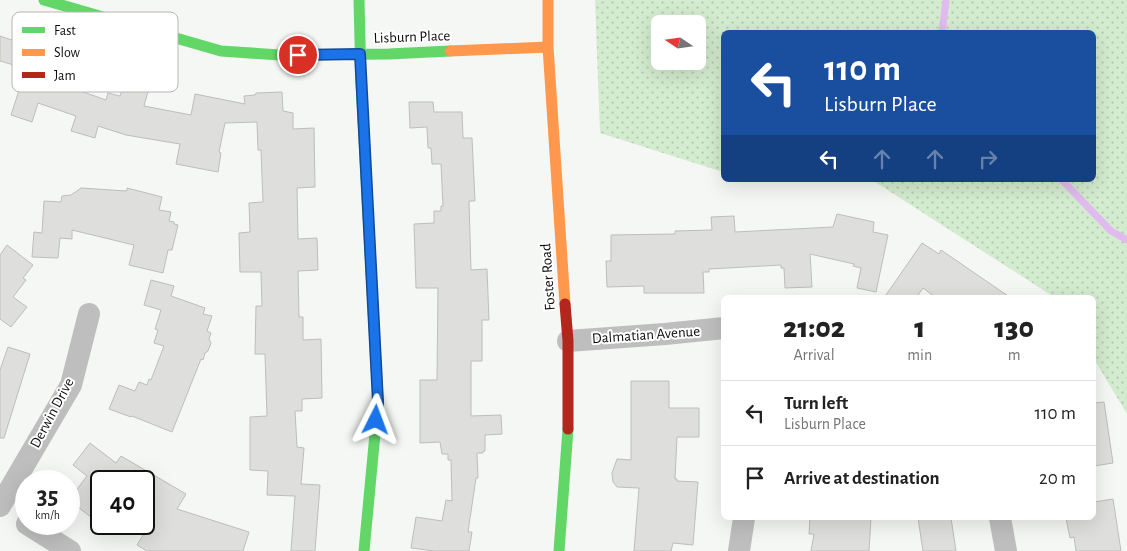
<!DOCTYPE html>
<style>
:root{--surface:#fff;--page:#f6f6f6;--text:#222;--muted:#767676;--line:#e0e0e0}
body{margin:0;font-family:"Alegreya Sans",sans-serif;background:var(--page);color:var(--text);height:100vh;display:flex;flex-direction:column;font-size:19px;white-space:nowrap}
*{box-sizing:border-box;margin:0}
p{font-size:16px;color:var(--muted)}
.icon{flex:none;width:28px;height:28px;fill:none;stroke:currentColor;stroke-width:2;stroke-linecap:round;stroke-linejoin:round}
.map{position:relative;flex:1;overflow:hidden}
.panel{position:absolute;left:721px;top:295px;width:375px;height:225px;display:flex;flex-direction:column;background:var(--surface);border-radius:8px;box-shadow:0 5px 20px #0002}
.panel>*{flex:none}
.top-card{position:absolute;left:721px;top:30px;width:375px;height:152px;border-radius:8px;box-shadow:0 5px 20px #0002;background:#1a4fa0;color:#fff;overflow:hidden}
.needle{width:32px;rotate:283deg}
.controls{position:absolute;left:651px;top:15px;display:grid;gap:10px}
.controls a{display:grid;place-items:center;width:55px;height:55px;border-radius:8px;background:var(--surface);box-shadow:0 5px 20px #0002;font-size:25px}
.speed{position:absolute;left:15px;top:470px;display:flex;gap:10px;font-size:25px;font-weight:700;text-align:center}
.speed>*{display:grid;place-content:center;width:65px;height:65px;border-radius:50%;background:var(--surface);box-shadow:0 5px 20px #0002;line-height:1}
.speed small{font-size:12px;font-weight:400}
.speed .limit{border:2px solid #111;border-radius:8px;background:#fff;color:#111}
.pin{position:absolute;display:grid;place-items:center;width:42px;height:42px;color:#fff;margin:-21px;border:2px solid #fff;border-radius:50%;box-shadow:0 1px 5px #0007}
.me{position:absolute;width:55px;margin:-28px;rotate:3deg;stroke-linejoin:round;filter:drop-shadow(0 0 4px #0008)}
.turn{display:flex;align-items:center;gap:18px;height:105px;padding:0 20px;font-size:22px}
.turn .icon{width:65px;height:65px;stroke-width:2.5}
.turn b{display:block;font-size:35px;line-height:42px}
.lanes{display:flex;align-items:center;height:48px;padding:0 20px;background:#0003;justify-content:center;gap:25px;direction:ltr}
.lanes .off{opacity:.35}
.eta{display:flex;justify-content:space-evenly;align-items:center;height:85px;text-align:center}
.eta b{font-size:30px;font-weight:800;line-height:35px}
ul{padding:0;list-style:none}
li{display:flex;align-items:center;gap:15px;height:65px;padding:0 20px;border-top:1px solid var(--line)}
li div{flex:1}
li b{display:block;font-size:19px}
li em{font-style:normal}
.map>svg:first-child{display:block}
</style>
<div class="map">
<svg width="1127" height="551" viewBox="0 0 1127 551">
<defs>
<pattern id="park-dots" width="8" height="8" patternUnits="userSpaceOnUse" patternTransform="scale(1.25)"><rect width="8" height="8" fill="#d3ebce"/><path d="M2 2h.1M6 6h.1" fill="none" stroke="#b4c8b0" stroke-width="1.8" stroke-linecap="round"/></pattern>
</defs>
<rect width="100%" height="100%" fill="#f5f7f4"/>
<path fill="url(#park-dots)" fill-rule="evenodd" d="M595,0H1127V414L1094,359V298L1054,297L872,180H1094V32H724L723,172L600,133ZM660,24H698V61H660Z"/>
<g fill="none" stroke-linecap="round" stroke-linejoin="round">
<path stroke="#e1baef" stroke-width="7" d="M942,32L946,0
M1062,180L1111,231L1127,240"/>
</g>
<path fill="#dedfdd" stroke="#bdbebc" d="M0,36L50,53L43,72L74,82L72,88L106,100L108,93L120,96L126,77L150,84L144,106L191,115L195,94L245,104L244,96L255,95L256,93L282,92L283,111L293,113V129L314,128L315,187L297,188L298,239L317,238L318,270L298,271L299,317H303V340L321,339L322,398L302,399V411H295L297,447L304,448L301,484L320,485L315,551H291L295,496L267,495L268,471L250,470V417L267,416L265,354H255L256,306H262L261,272H240L239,233L250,232L249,203L263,202L261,150H258L257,122L225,123L219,152L221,153L218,172L176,164L180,144L126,135L98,126L95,138L71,131L76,116L38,103L32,122L11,115L25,72L16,69L17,66L0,61Z
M409,102H433L434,112H462L463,138H472L475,201H469L471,270L487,269L489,320H482V361H471V416L501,415L502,434L485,435V451H483V453H477L478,478H476L468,532H472L469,551H434L411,548L416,517L442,521L446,500L452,501L451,460H448V454H442L440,442L420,443V380H437L438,288H416L414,224L434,223V211H441V206H443L441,164H432L431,148H428L427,127L410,128Z
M81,188L127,191V188L162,197L159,210L171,212L169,221L174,222V224L178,225L172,250H168L163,273L129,265L134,245L72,230V239L60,238L58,258L32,257L34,232L42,233L44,201L61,202L62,196L71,195Z
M837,214L874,222L873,232L888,235L876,292L857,288L861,268L853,266L854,264L810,254L812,287L785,288L784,268H781V265L709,269V272H703L704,293H644V286L607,287L606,261H611V235L675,234V231L712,230L711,217L734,216L735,232L833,227Z
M922,243L939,254L941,250L1011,298H936L923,288L916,298H899L886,295Z
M7,245L33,265L23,278L26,280L13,297L27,307L11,327L0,319V255Z
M151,280L174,286L171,296L205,308L203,314L212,316L207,331L211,333L209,339L211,343L208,351L205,353L203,360L201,359L172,432L132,416L131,417L109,409L119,385L135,391L139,382L147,385L149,379L151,380L164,346L154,343L158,330L155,329L161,310L144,305Z
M8,347L30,354L4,438H0V370Z
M631,381H669V408H699V437H677L675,479H677V481L698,482L693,545L673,543L671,551H634L639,488L617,487L613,482L612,473L617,459L631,460Z
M1104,402L1113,463L1094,466V403Z
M90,443L116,463L121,456L186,494L177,509L249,532L243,551H147L137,545L148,527L144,524V481H101V525L69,500L87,476L73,465Z
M1113,499L1121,551H1076L1074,537L1070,538L1066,518H1094V502Z
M810,518H871L869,551H811L814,534H809Z
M918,518H951L956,551H923Z"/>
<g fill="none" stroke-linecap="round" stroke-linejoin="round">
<path stroke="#bebebe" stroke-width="22" d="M568,341L665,334L724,328
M0,506L71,385L89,314
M1000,518L1006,551
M27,524L70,551
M739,551L744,518"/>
<path stroke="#63d668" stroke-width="11" d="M44,0L221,51L280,55L389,54L450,51
M359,0L361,82L378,402L364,551
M559,551L568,429"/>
<path stroke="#ff974d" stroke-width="11" d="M548,0V47L565,304
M450,51L548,47"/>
<path stroke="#b3261e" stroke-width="11" d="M565,304L568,341V429"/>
</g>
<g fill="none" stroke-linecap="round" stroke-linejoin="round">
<defs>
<path id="route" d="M298,55L360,54L378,402L376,420"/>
</defs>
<use href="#route" stroke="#114b97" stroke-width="12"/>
<use href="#route" stroke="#1a73e8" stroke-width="9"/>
</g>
<g text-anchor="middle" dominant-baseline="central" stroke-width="4" stroke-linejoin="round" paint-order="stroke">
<g font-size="15" fill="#0c0d0c" stroke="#fff">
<text transform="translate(412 37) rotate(-2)">Lisburn Place</text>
<text transform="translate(548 277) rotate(-94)">Foster Road</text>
<text transform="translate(646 335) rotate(-4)">Dalmatian Avenue</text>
<text transform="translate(52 413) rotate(-62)">Derwin Drive</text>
</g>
</g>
<rect x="12" y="12" width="166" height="80" rx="8" fill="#fff" stroke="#b6b6b6" stroke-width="1"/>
<rect x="22" y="27" width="23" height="6" fill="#63d668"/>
<rect x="22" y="49" width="23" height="7" fill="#ff974d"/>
<rect x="22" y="72" width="23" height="6" fill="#b3261e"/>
<g font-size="14" fill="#0c0d0c">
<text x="54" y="35">Fast</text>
<text x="54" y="57">Slow</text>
<text x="54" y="80">Jam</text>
</g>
</svg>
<div class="controls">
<a><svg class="needle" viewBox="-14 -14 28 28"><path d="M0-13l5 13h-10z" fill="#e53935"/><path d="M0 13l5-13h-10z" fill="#767676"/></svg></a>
</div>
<div class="speed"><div>35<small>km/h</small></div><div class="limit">40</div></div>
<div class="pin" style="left:298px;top:55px;background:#d93025"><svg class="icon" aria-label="arrive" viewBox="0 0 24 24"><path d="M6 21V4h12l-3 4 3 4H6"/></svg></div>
<svg class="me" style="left:376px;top:420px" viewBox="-20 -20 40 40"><path d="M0-17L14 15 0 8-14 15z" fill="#1a73e8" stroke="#fff" stroke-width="4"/></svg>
<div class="top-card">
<div class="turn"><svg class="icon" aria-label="left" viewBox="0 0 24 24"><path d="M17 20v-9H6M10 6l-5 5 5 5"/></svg><div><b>110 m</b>Lisburn Place</div></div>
<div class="lanes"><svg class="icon" aria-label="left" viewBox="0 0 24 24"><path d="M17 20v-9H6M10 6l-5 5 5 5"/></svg><svg class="icon off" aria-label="ahead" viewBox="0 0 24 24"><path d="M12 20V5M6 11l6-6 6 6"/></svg><svg class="icon off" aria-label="ahead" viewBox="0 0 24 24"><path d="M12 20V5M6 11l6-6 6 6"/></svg><svg class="icon off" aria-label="right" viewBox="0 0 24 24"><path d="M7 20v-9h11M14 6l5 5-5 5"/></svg></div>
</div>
<section class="panel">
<div class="eta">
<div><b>21:02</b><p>Arrival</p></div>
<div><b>1</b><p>min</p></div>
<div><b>130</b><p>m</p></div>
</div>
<ul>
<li><svg class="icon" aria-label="left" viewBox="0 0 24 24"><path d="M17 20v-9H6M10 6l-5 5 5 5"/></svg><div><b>Turn left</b><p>Lisburn Place</p></div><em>110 m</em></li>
<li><svg class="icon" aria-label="arrive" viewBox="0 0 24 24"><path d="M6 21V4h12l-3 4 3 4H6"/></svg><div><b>Arrive at destination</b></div><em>20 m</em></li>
</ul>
</section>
</div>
